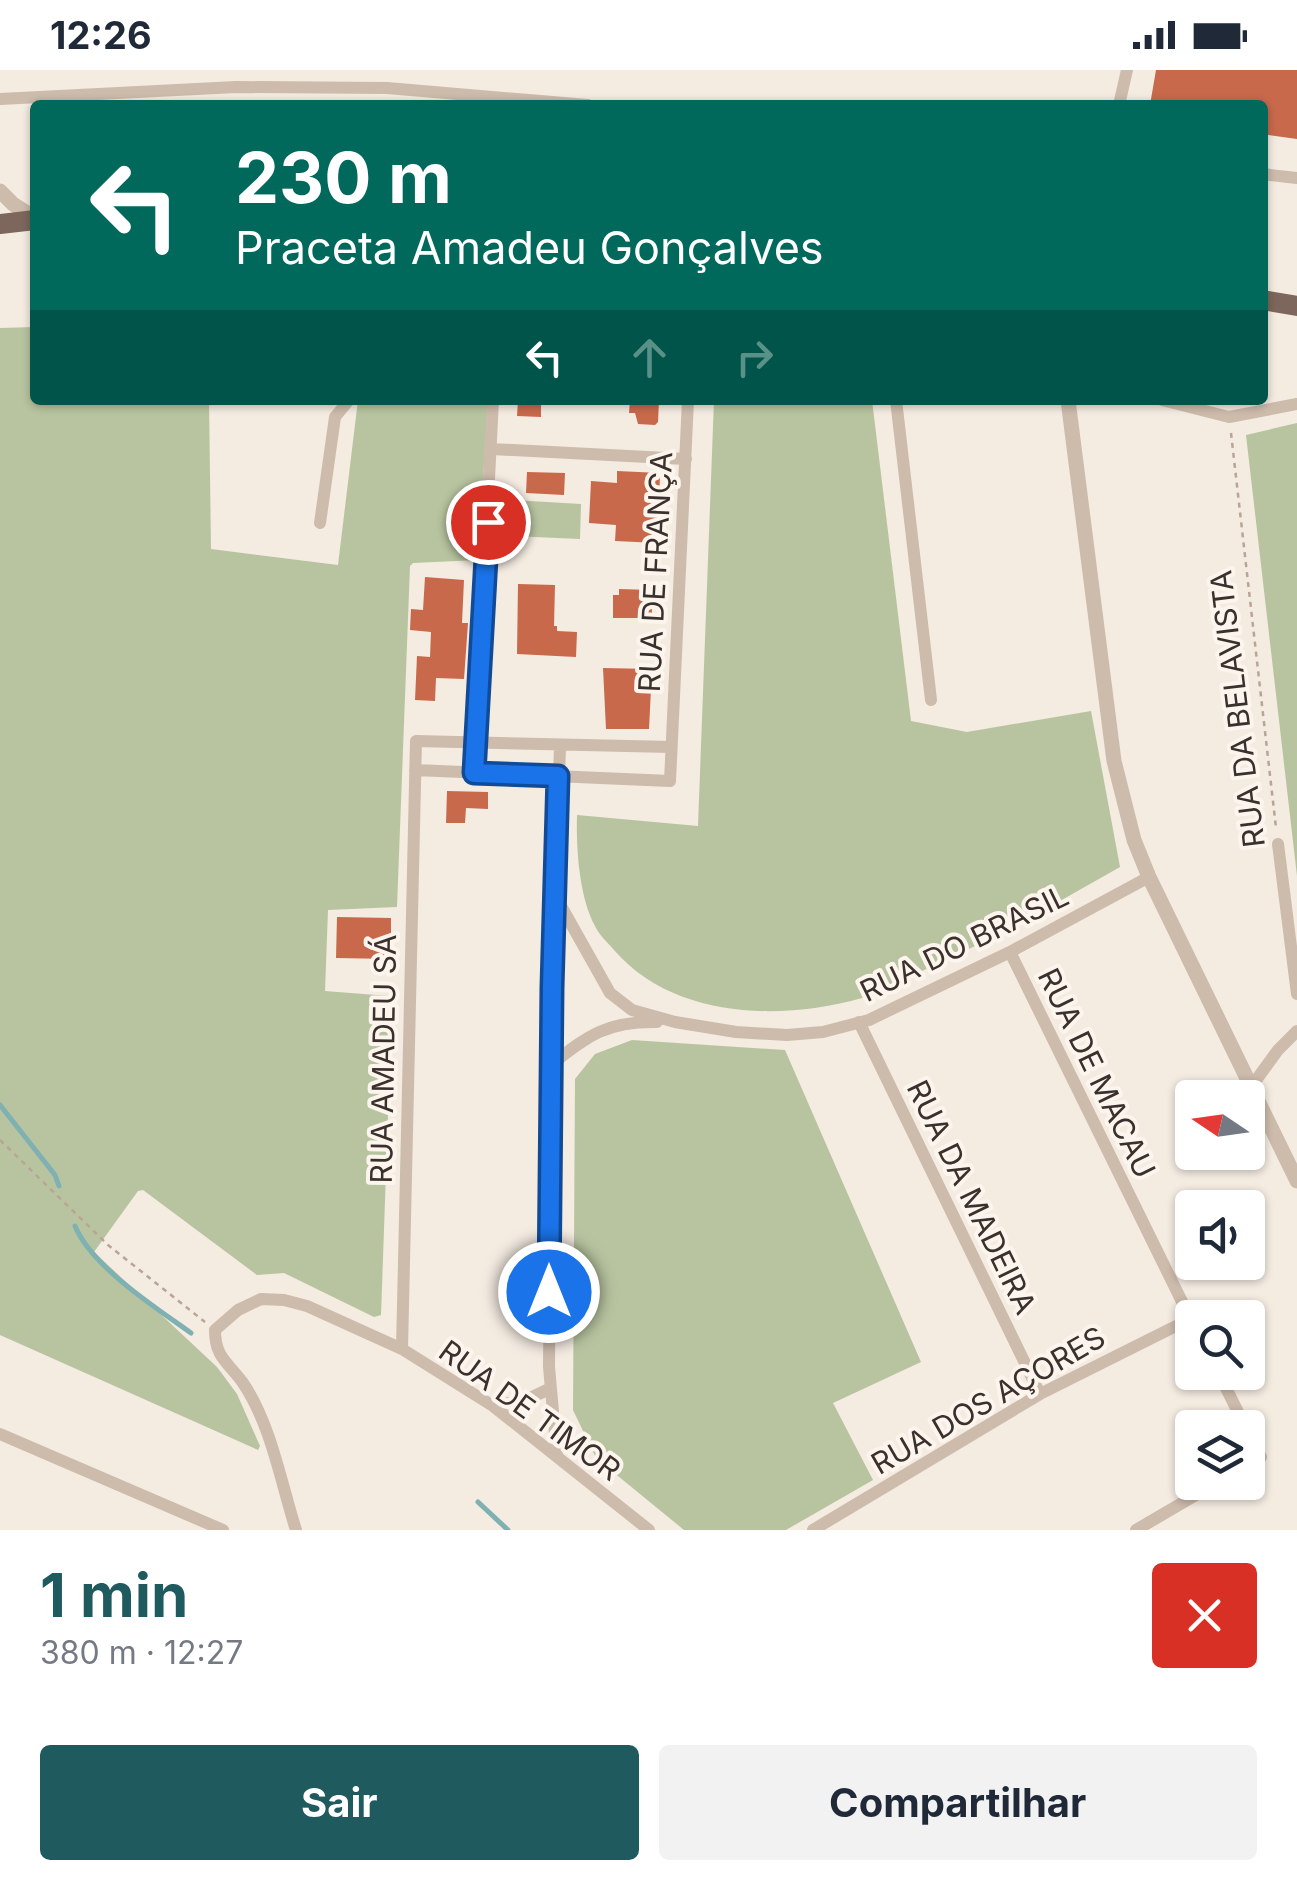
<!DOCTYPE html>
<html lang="pt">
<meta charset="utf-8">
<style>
:root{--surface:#fff;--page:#f2f2f3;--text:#1f2937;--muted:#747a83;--accent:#1f5a5e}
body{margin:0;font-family:Inter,sans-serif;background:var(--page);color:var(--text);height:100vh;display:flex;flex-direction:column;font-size:38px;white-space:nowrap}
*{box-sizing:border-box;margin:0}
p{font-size:32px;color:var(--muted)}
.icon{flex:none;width:55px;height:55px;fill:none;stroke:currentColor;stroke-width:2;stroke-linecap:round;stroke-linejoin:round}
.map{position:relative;height:1460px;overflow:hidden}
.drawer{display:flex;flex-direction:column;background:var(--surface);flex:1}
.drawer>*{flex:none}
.guide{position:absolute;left:30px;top:30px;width:1238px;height:305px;border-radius:10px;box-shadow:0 2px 8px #0004;background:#00695c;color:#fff;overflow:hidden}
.needle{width:65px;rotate:283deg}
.fabs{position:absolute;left:1175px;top:1010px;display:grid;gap:20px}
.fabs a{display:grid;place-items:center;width:90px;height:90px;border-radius:10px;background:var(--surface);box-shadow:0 2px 8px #0004;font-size:50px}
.pin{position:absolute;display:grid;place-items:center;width:85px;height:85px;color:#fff;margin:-42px;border:5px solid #fff;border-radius:50%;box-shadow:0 2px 10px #0007}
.me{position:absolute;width:110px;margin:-55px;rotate:0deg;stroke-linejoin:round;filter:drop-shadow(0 0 8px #0008)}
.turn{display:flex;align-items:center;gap:35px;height:210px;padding:0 40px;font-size:45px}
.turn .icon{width:130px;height:130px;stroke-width:2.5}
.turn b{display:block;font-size:70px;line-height:85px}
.lanes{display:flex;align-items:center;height:95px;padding:0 40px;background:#0003;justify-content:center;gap:50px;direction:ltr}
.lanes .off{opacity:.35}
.round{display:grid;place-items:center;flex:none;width:105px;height:105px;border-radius:10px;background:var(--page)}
.summary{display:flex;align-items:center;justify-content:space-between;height:170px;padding:0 40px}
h1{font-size:60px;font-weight:700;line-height:75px;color:var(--accent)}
.button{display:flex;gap:20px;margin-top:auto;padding:20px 40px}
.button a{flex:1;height:115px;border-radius:10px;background:var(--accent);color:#fff;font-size:40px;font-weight:700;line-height:115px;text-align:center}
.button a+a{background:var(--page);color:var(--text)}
.status{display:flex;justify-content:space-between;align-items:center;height:70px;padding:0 50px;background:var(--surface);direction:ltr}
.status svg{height:28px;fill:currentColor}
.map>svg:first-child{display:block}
</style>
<div class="status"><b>12:26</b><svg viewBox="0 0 49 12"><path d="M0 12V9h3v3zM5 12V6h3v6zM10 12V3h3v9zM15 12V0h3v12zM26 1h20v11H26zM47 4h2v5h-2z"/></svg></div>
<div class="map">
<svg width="1297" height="1460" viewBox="0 0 1297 1460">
<rect width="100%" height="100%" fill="#f4ebe1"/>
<path fill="#b8c4a0" d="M35,257V330H209L211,479L338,495L358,330H488L478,490L413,493L410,496L397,837L328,840L325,921L389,926L392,930L381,1245L374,1247L284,1203L257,1205L143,1120L138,1121L94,1182L217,1297L237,1324L260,1376L258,1380L0,1265V258Z
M714,330H872L911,651L967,662L1091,641L1120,797C1055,834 992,870 924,900C904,909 883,922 862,928C780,951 674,949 614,880C608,873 599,865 595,856C579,827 576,777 577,745L698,756Z
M1297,353V806L1246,365Z
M513,430L581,434L580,469L512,466Z
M632,970L785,980L921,1292L833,1333L873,1410L786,1460H684L596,1388L573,1340L575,1009L595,984Z"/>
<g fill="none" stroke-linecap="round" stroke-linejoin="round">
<path stroke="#7fb0b2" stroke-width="5" d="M0,1035L55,1105L59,1116
M75,1156C92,1197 155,1237 191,1263
M478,1432L508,1460"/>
</g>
<path fill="#c8694b" d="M1156,0H1297V69L1262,64V35H1150Z
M518,330H541V347L517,346Z
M630,330H659L658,352L655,355L638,354L635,343H629Z
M617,401L660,403L658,473L615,471L616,455L589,453L591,411L617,413Z
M527,402L565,403L564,425L526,423Z
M425,507L464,510L462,553H468L464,609L436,608L435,631L415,630L417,586L430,587L431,562L410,560L411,539L423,540Z
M518,514L555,515L554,556H557V561L577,562L576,587L517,584Z
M619,519L652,520V548H613V525H619Z
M603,598L652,599L649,659H606Z
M447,721L488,722V739L466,738L465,753H446Z
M337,847L391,848V889L336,888Z"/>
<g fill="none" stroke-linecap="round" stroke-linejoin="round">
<path stroke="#b9a596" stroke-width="2.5" stroke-dasharray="5 5" stroke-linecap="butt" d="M1231,363L1276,758
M0,1070L108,1175L205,1252"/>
<path stroke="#cdbbac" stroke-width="12" d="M0,29L236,17L387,18L588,35
M1119,35L1127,0
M1262,104L1297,108
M896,330L931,630
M1162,330L1229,347L1297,334
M492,379L686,389
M320,453L335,347L349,330
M415,700L670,711L688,330
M474,703L493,330
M1278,774L1297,924
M556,827L610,923L632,940L675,952L736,962L787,965L823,962L869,950L1010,882L1149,807
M1010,882L1192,1252
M859,952L1040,1324
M551,995C588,965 608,951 657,952
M1251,1017L1278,980L1297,961
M402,1279L416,671L671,677
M1218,1302L1246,1358
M493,1336L526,1330L549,1319
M1248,1360L1261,1387L1248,1395
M0,1364L223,1460
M557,1386L549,1297L552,917L560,677
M296,1460C281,1413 271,1354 243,1313C228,1292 215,1288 215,1260L238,1240L261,1229L284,1230L307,1236L402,1279L493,1336L649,1460
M813,1460L1040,1324L1190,1249
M1136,1460L1218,1412"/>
<path stroke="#cdbbac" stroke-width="15" d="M0,121L13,134L35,148
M1068,330L1114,691L1134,770L1149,807L1297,1111"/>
<path stroke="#7d675c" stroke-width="20" d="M0,154L35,150
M1262,230L1297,236"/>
</g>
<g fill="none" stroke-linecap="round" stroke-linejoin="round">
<defs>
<path id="route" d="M488,452L474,703L558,706L552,917L549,1222"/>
</defs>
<use href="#route" stroke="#114b97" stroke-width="25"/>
<use href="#route" stroke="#1a73e8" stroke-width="18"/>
</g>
<g text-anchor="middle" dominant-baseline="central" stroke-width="8" stroke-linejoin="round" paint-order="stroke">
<g font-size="30" fill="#3b302b" stroke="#fbf5ee">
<text transform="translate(655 502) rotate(-87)">RUA DE FRANÇA</text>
<text transform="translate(1237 639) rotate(-97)">RUA DA BELAVISTA</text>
<text transform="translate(964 873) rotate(-26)">RUA DO BRASIL</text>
<text transform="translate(383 989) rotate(-89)">RUA AMADEU SÁ</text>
<text transform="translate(1097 1003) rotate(64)">RUA DE MACAU</text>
<text transform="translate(972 1127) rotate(64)">RUA DA MADEIRA</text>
<text transform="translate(988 1330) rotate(-30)">RUA DOS AÇORES</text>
<text transform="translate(530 1340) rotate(36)">RUA DE TIMOR</text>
</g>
</g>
</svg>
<div class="fabs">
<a><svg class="needle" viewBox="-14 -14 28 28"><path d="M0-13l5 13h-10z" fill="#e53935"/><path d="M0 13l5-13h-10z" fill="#747a83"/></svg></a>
<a><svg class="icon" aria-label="sound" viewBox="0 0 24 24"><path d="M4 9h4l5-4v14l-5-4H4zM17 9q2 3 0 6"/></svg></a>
<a><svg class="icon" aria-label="search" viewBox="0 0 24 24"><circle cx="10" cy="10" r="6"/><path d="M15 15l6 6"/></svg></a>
<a><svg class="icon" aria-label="layers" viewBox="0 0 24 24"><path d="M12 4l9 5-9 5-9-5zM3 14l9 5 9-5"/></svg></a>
</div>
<div class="pin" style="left:488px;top:452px;background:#d93025"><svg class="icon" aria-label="arrive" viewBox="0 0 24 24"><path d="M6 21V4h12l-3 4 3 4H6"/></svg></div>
<svg class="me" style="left:549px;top:1222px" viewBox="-20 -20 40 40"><circle r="17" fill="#1a73e8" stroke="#fff" stroke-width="3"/><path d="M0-11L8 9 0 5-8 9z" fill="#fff"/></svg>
<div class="guide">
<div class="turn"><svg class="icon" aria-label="left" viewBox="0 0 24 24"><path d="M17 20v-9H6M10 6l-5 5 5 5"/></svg><div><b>230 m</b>Praceta Amadeu Gonçalves</div></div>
<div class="lanes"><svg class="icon" aria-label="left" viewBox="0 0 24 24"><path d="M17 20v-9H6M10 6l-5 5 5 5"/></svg><svg class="icon off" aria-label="ahead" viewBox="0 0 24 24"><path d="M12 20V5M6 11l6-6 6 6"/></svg><svg class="icon off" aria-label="right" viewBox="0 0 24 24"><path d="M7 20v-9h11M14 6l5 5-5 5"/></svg></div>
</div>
</div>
<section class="drawer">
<div class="summary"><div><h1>1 min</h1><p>380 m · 12:27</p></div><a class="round" style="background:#d93025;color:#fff"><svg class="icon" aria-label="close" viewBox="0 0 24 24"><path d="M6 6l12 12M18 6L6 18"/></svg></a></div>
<div class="button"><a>Sair</a><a>Compartilhar</a></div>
</section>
